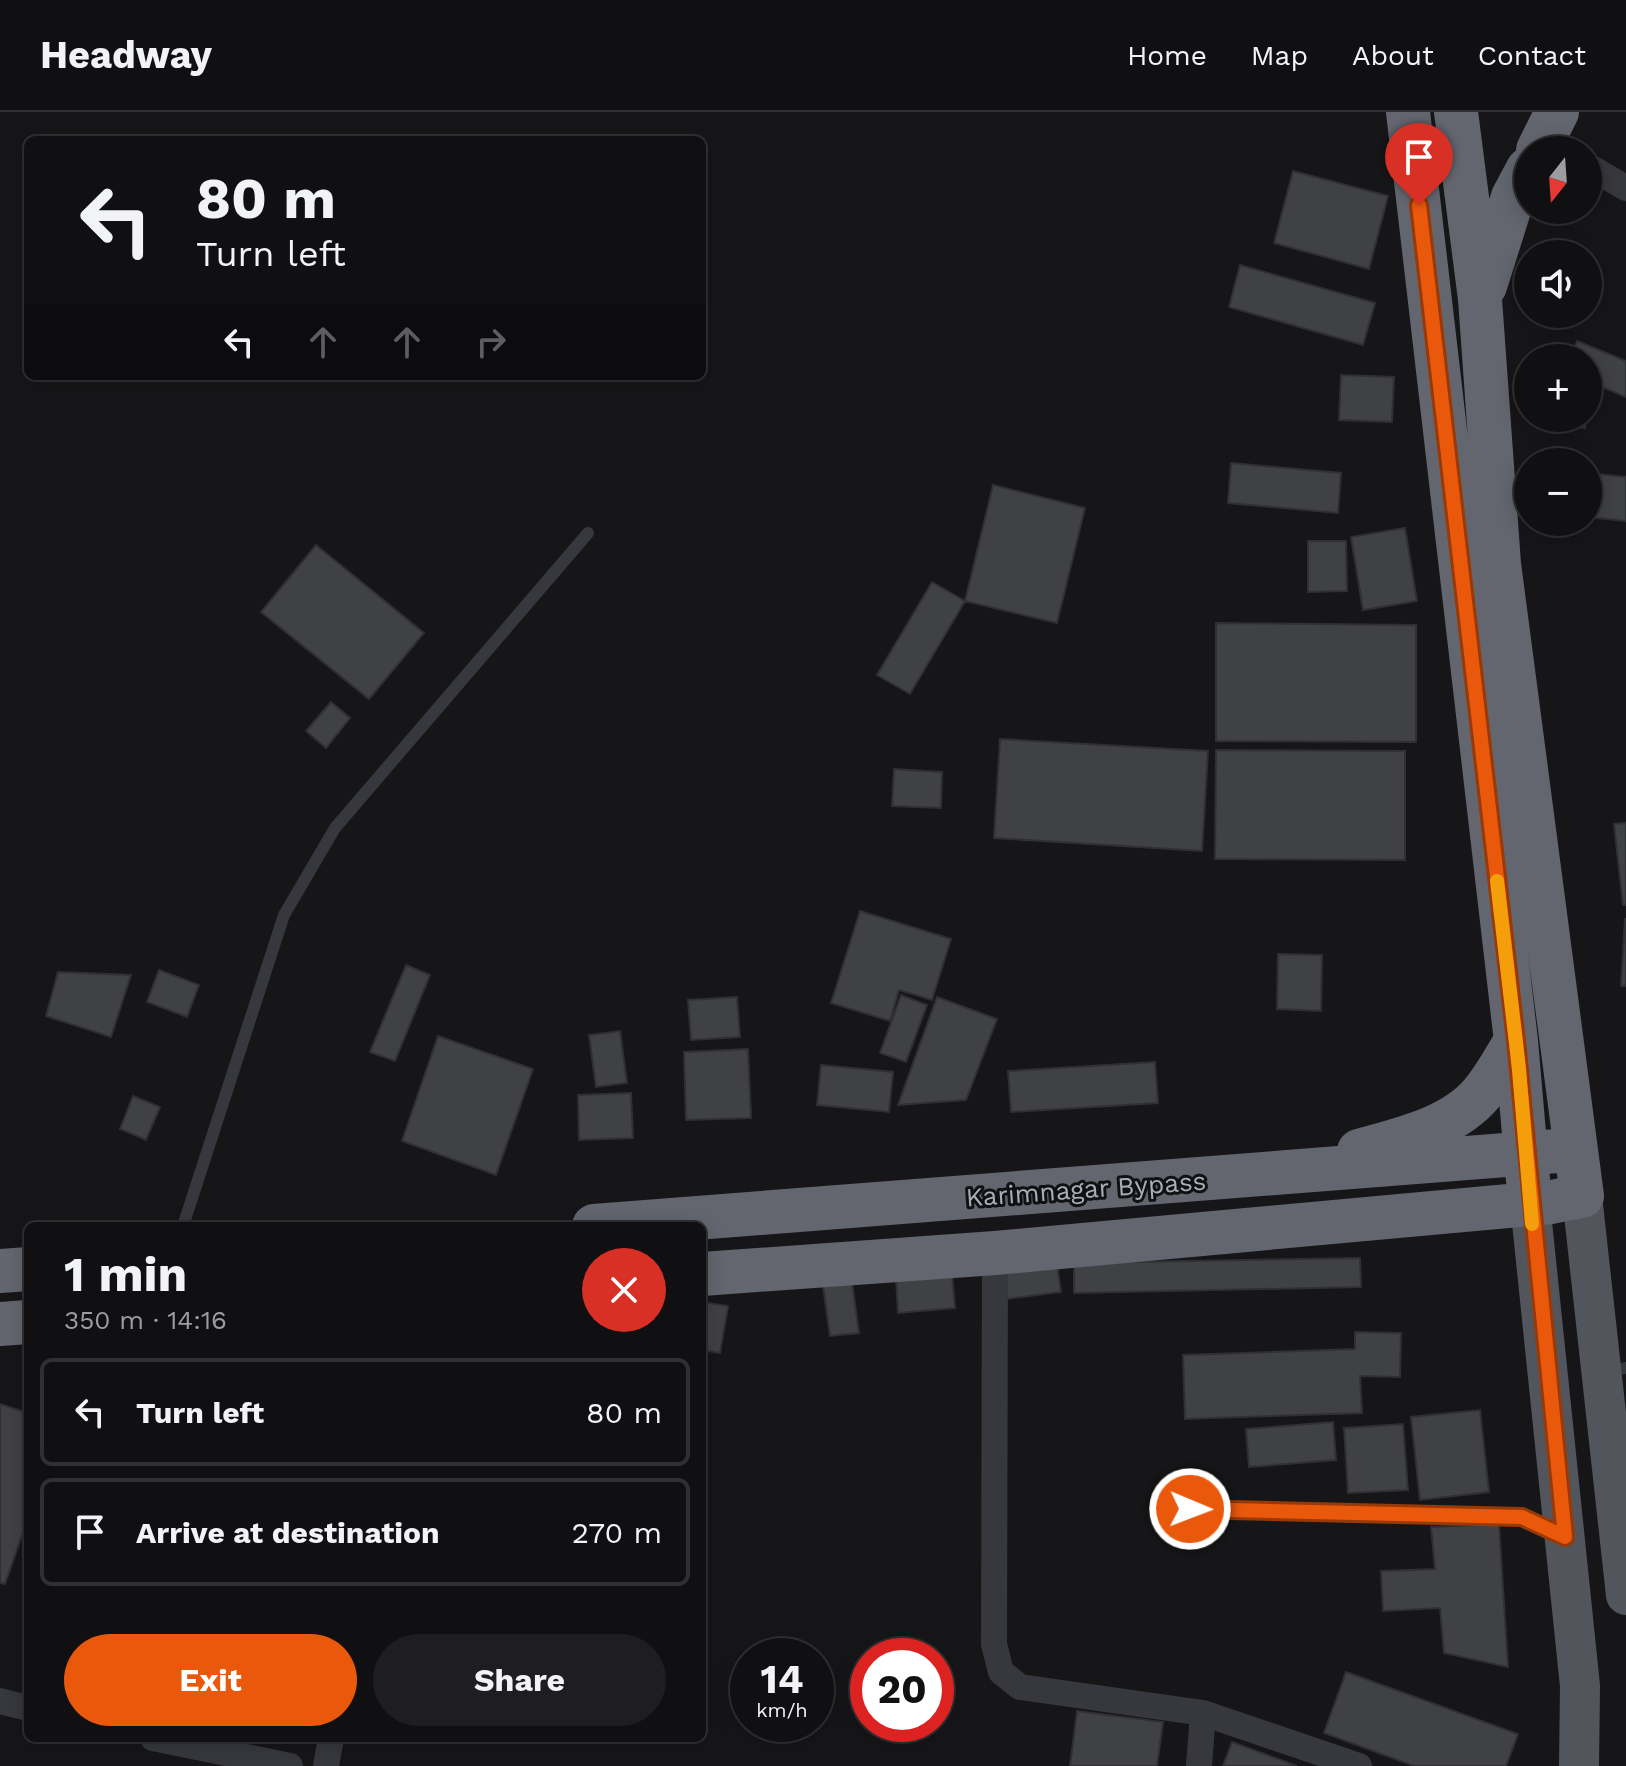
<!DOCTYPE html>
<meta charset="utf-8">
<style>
:root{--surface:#101012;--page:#1e1e20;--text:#f1f3f6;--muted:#9c9d9f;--line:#303032;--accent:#ea580c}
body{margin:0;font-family:"Work Sans",sans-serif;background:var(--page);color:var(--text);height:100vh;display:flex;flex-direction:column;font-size:30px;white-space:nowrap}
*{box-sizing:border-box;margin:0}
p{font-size:26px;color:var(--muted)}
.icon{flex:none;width:44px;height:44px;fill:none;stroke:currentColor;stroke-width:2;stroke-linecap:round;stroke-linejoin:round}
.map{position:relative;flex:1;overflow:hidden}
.panel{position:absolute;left:24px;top:1110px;width:682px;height:520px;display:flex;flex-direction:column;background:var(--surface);border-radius:12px;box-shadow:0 4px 20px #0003,0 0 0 2px var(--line)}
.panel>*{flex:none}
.guide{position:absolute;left:24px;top:24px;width:682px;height:244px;border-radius:12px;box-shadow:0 4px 20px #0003,0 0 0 2px var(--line);background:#101012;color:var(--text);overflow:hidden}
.needle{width:52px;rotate:197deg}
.controls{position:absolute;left:1514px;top:24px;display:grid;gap:16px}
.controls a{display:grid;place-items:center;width:88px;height:88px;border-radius:50%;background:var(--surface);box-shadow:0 4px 20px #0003,0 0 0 2px var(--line);font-size:40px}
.speed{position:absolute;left:730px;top:1526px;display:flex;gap:16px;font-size:40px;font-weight:700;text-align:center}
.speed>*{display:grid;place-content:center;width:104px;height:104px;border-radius:50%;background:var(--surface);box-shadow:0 4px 20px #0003,0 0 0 2px var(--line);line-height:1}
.speed small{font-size:20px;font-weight:400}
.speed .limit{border:12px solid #d22;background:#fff;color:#111}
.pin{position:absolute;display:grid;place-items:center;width:68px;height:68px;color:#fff;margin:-82px -34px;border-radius:50% 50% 50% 0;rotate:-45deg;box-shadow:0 0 8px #0007}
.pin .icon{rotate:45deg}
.me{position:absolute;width:88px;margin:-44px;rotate:91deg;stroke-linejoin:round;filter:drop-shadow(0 0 6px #0008)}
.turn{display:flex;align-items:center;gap:28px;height:168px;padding:0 40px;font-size:36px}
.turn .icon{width:104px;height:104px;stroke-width:2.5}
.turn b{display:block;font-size:56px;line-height:68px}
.lanes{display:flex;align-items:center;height:76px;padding:0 40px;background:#0003;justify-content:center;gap:40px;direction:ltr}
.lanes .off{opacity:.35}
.round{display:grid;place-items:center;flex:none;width:84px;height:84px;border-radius:42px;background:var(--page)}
.summary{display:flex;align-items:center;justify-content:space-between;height:136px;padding:0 40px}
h1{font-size:48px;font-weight:700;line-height:60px}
.primary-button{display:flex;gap:16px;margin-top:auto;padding:16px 40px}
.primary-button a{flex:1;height:92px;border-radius:48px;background:var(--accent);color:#fff;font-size:32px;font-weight:700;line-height:92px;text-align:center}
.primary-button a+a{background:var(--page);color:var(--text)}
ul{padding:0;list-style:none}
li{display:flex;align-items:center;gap:24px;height:108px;margin:0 16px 12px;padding:0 24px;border:4px solid var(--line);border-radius:12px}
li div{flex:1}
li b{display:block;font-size:30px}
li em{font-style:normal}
header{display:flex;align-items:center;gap:48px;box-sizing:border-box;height:112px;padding:0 40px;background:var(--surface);border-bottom:2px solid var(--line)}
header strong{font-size:38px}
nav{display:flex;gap:44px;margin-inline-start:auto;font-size:28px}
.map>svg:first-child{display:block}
</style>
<header>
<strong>Headway</strong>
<nav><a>Home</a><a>Map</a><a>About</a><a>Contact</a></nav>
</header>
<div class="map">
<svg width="1626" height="1654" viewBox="0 0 1626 1654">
<rect width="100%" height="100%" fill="#161618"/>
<path fill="#404145" stroke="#303034" stroke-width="2" d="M1293,59L1388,84L1369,157L1274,131Z
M1240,153L1375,191L1363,233L1229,195Z
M1577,229L1626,249V285L1588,269V246H1570Z
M1341,263L1394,265L1392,310L1339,308Z
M1568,306H1586L1585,316L1567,313Z
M1231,351L1341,361L1338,401L1228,391Z
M1588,361L1626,365V409L1588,405Z
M993,373L1085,396L1057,511L965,489Z
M1405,416L1417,489L1363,498L1351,425Z
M1308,429H1346L1347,479L1308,480Z
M316,433L424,521L369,587L261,500Z
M932,470L965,489L910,582L877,563Z
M1216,511L1416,513V630L1216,629Z
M331,590L350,606L326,636L306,619Z
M1000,627L1208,639L1202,739L994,726Z
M1216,638L1405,639V748L1215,747Z
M894,657L942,660L941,696L892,694Z
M1626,711V793H1623L1614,712Z
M860,799L951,827L932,888L899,878L890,909L831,891Z
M1625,807H1626V874H1621Z
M1278,842L1322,843L1321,899L1277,897Z
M406,853L430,863L395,949L370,940Z
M159,858L199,873L187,905L147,890Z
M58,860L131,863L111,925L46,904Z
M901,883L927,893L906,950L880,941Z
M737,885L740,925L691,928L688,888Z
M937,885L997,907L966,988L898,993Z
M620,919L627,971L596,975L589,923Z
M438,924L533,957L496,1063L402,1029Z
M748,937L751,1006L686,1008L684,940Z
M1155,950L1158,991L1011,1000L1008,959Z
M821,953L893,960L889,1000L817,993Z
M631,981L633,1026L579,1028L578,983Z
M133,984L160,995L146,1028L120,1017Z
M1360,1146L1361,1175L1074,1181V1151Z
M1057,1153L1061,1180L999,1188L995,1161Z
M952,1162L955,1196L898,1201L896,1166Z
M852,1170L859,1221L830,1224L823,1174Z
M702,1190L728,1194L720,1241L702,1238Z
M1355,1220L1401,1221L1400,1265L1360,1264L1362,1301L1185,1307L1183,1243L1355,1237Z
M0,1292L28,1301V1406L5,1472L0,1471Z
M1480,1298L1489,1380L1420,1388L1411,1305Z
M1333,1310L1336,1348L1249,1355L1246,1317Z
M1403,1312L1408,1378L1348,1381L1344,1316Z
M1499,1412L1508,1555L1444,1541L1440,1496L1383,1499L1381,1459L1435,1457L1431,1415Z
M1346,1560L1518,1622L1506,1654H1414L1324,1621Z
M1077,1599L1163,1610L1157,1654H1070Z
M1232,1630L1297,1654H1223Z"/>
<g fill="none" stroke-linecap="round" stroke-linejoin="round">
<path stroke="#37383d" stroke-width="12" d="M183,1114L284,803L335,716L588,421
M1605,1260L1626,1256
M1190,1397L1522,1405L1555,1420"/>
<path stroke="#37383d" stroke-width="26" d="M1588,54L1626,76
M995,1141L994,1532L1001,1560L1020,1575L1203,1601
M0,1589L28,1596
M153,1626L290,1654
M326,1654L331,1626
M1199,1654L1203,1601L1359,1654"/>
<path stroke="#53555c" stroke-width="40" d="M1582,1084L1626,1483
M1530,1091L1580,1574L1579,1654"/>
<path stroke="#63666e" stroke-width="44" d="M1408,0L1516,929L1530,1091
M1538,38L1557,0
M1485,174L1513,85L1528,57
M1359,1039C1401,1027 1453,1016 1482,981C1495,966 1505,946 1516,929
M594,1114L1557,1039
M0,1159L28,1157
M702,1162L995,1141L1551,1090L1582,1084L1499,452L1480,187L1456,0
M0,1212L28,1210"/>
</g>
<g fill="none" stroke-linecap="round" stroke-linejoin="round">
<defs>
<path id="route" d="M1190,1397L1522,1405L1565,1425L1516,929L1419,93"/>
</defs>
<use href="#route" stroke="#983908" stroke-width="20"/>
<use href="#route" stroke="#ea580c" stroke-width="14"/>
<path stroke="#f59e0b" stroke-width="14" d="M1497,769L1519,957L1532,1112"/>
</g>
<g text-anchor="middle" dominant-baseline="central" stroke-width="6" stroke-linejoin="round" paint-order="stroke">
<g font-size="26" fill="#a8adb8" stroke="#111113">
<text transform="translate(1086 1077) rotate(-4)">Karimnagar Bypass</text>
</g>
</g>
</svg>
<div class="controls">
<a><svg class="needle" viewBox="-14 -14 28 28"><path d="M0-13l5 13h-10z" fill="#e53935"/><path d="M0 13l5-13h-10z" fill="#9c9d9f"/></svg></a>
<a><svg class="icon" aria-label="sound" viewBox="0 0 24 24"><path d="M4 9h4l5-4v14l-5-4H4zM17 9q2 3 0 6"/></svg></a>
<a>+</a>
<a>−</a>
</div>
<div class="speed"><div>14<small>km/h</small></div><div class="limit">20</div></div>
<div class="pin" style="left:1419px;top:93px;background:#d93025"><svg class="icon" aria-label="arrive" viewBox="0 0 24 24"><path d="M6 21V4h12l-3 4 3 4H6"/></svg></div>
<svg class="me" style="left:1190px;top:1397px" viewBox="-20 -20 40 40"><circle r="17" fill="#ea580c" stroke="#fff" stroke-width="3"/><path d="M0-11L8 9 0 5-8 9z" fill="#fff"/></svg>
<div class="guide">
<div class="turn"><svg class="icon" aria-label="left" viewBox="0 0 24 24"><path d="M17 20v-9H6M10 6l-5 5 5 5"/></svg><div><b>80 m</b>Turn left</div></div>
<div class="lanes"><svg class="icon" aria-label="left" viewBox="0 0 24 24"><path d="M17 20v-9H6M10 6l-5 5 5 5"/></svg><svg class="icon off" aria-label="ahead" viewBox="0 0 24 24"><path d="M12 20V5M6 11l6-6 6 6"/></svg><svg class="icon off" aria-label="ahead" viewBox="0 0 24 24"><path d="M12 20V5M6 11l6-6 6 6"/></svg><svg class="icon off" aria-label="right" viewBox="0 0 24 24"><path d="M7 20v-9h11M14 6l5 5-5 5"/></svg></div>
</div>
<section class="panel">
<div class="summary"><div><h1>1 min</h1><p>350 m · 14:16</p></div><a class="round" style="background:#d93025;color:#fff"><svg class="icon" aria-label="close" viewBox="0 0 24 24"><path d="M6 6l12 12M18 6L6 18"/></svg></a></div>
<ul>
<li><svg class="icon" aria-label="left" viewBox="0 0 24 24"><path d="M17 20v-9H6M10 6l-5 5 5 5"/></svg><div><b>Turn left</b></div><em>80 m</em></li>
<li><svg class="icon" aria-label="arrive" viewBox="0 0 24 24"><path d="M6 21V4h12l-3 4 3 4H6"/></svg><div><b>Arrive at destination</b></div><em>270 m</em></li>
</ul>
<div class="primary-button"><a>Exit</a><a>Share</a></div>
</section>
</div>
